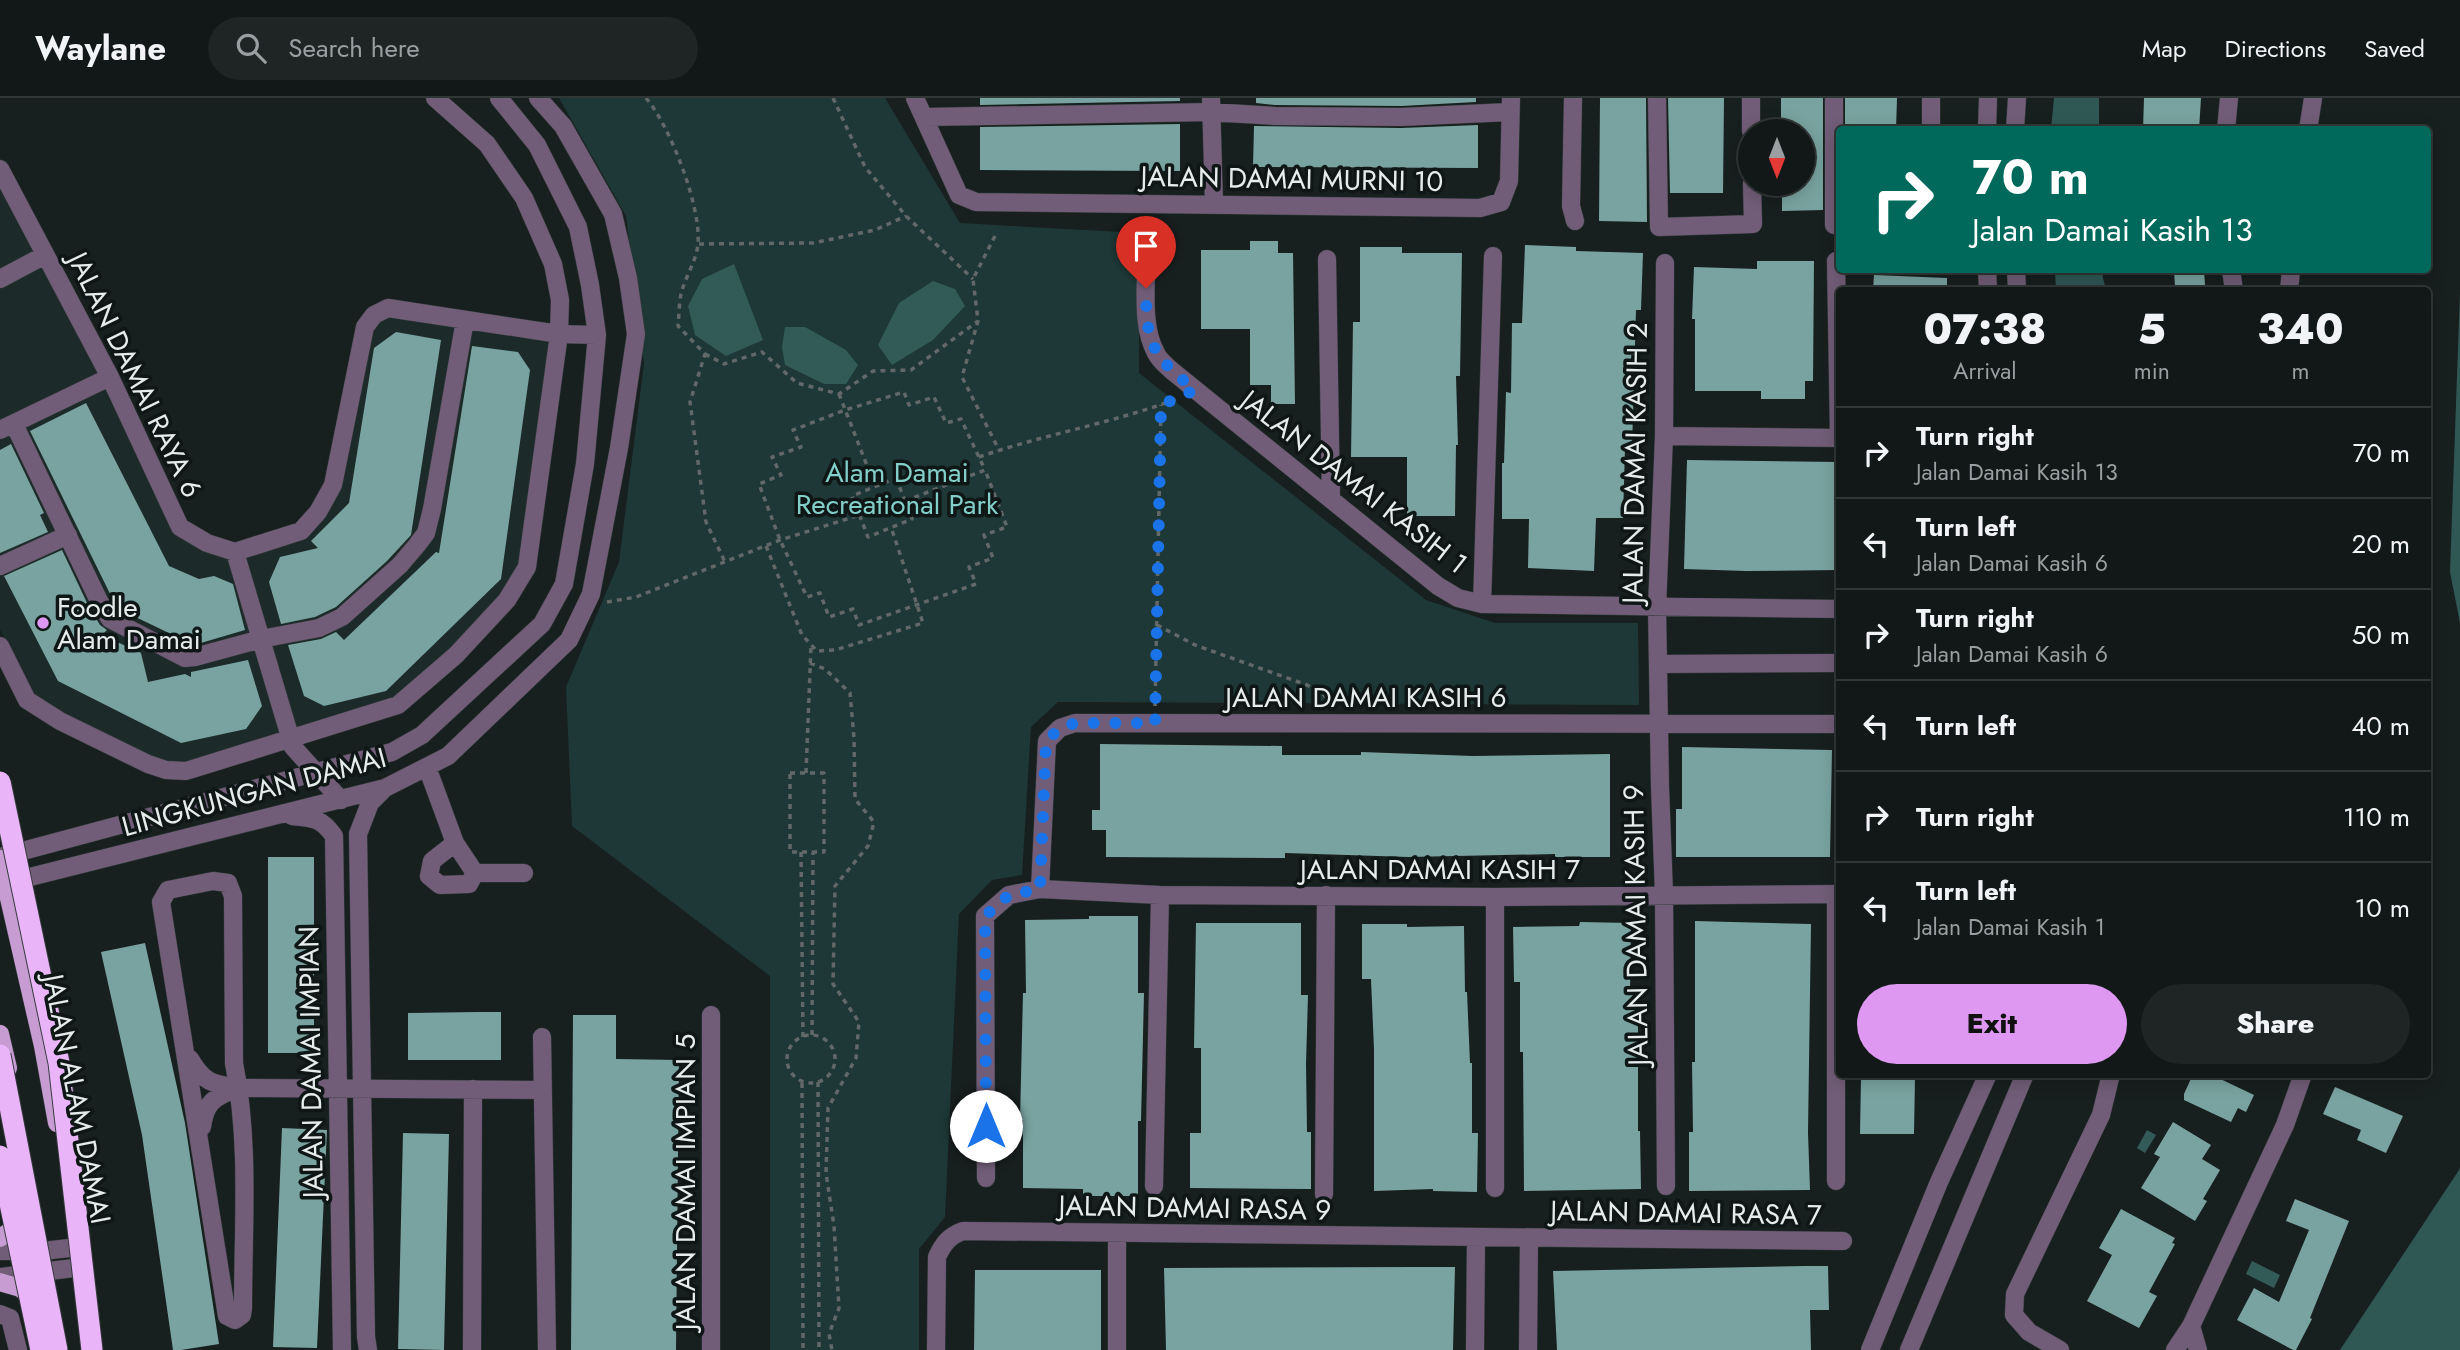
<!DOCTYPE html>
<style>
:root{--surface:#121717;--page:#1f2424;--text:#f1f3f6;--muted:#9c9fa1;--line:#313636;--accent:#de98f2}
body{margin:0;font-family:Jost,sans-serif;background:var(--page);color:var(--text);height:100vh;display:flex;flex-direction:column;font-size:26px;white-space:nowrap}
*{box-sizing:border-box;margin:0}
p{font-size:23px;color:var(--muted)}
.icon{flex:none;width:38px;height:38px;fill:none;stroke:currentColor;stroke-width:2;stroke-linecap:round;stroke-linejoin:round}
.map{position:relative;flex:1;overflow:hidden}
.side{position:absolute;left:1836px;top:189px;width:595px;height:791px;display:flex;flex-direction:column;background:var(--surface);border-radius:7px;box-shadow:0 4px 18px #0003,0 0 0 2px var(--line)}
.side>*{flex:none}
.top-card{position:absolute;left:1836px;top:28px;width:595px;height:147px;border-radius:7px;box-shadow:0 4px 18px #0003,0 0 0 2px var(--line);background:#00695c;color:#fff;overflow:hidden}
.needle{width:46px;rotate:180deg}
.fabs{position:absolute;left:1738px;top:21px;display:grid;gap:14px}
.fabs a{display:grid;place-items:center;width:77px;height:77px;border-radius:50%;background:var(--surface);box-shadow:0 4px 18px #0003,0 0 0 2px var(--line);font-size:35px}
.pin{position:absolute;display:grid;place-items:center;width:60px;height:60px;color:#fff;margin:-72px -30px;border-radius:50% 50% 50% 0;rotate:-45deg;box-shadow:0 0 7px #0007}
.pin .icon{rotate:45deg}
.me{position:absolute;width:77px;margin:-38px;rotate:0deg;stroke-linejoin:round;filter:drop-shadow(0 0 5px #0008)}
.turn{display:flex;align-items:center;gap:24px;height:147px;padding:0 21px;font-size:32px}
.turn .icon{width:91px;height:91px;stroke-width:2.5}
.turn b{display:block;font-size:49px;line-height:60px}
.eta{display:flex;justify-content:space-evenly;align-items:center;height:119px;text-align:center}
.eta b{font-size:42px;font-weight:800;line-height:49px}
.button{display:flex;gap:14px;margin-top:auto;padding:14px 21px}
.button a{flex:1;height:80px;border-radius:42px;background:var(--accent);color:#111;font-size:28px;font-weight:800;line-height:80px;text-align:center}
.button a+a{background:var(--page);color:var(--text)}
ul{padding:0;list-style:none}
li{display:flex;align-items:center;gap:21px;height:91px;padding:0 21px;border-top:2px solid var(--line)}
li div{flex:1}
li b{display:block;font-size:26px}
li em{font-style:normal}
header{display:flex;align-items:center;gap:42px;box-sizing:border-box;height:98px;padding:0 35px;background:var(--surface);border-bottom:2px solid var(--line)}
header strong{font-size:33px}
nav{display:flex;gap:38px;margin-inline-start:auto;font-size:24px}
.search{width:490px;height:63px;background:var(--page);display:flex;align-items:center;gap:18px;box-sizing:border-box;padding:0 24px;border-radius:38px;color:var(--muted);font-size:26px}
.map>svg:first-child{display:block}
</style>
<header>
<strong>Waylane</strong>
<div class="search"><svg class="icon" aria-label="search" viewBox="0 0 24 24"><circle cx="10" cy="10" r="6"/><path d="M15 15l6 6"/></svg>Search here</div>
<nav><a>Map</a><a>Directions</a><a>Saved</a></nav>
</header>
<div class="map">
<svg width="2460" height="1252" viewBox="0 0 2460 1252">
<rect width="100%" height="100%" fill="#181f1f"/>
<path fill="#1c2b2a" d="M0,86L98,271L177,435L229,460L322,419L371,233L379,223L389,218L552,241L522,465L502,497L453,551L396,601L184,666L158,663L64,618L32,597L0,531Z"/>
<path fill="#1d3836" d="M559,0H885L960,125L1139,135V275L1426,502L1495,525H1638L1639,607L1058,604L1031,629L1022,777L992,782L959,816L945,1119L919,1151V1252H770V878L572,728L566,589L619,464L644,265L626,118Z"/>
<path fill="#2f5855" d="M2054,0H2099V31H2051Z
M2055,172H2101L2106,192H2056Z
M2460,194V525L2450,474Z
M2460,1069V1252H2340L2459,1072Z"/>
<path fill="#325b58" d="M734,166L763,242L726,258L695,237L688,208L702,181Z
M933,183L955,191L965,208L933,242L892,267L878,247L899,205Z
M785,229H805L846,252L858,267L846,286H824L785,267L782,249Z
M2147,1032L2156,1037L2145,1055L2137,1050Z
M2252,1163L2280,1177L2274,1190L2246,1176Z"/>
<path fill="#79a3a0" d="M980,0H1180V3L980,7Z
M1256,0H1476V4L1401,8L1275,7L1256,5Z
M1600,0H1646L1647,124L1599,123Z
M1668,0H1724L1723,95H1670Z
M1781,0H1823V112L1782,113V86H1802V33H1781Z
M1845,0H1897L1896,32H1845Z
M2144,0H2201L2199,32H2143Z
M1180,26V73L980,72V29Z
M1478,27V70L1253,69L1254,28L1401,30Z
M1250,143H1278V155H1293L1295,306H1271V287H1250V231H1201V152H1250Z
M1525,147L1576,149V153L1643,155L1641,212H1636L1632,351H1625L1623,420H1596L1594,473L1528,470L1529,421H1502V365H1504L1506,294L1511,295L1512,225H1522Z
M1360,149H1402V155H1462L1460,278H1456L1458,347H1456L1455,418H1407V359H1351L1353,224H1360Z
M1757,163H1814L1813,283H1805V301H1761V293H1695V221H1692L1694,169L1757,171Z
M2174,172H2204L2205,187L2175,189Z
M1874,177L1947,180V192H1873Z
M396,234L441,242L411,437L387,463L336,509L315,519L281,526L269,484L280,459L318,450L311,443L349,405L374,250Z
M472,248L518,254L530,272L501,481L386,593L324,608L304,598L288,547L321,541L336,534L344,542L436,454L439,455Z
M86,305L169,468L199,481L214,478L233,486L245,532L194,547L125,514L123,515L118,512L30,333Z
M11,346L44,415L40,417L48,434L0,455V352Z
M1687,362L1839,364V472L1746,473L1684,471Z
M62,452L89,509L100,527L107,532L102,537L141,555L148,584L185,576L191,579V574L248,562L262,608L246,631L181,645L58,583L4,478Z
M1100,646L1282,648V657H1361V654L1473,658L1610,656V759H1555V756L1409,759L1285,755V760L1106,759V732H1092V712H1100Z
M1682,649L1832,652L1830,759H1676V711H1682Z
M268,759H314V955H268Z
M1089,818H1138V895H1144L1141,1023H1138V1098H1083V1091L1023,1090V1022H1020L1023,895H1026L1025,822L1089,821Z
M1695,823L1811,826L1808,1035L1810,1092L1689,1093V1034H1693L1692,964H1695Z
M1580,824L1631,825L1630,893H1638V1033H1640L1641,1091L1524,1093L1523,954H1520V884H1514L1513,829L1579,828Z
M1196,825H1301V897H1308L1306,966L1307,1034H1311V1091L1190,1090V1035H1201V950H1194Z
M1362,826H1407V829L1464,828L1465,894H1467L1470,965H1472V1035H1478L1477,1094L1433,1093V1091L1374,1093V952L1371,881H1362Z
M145,845L185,1025L219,1246L181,1252H173L142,1037L101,854Z
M478,914H501V962H408V915Z
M573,917H616V961L679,962L676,1252H571Z
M2193,976H2210L2254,997L2246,1014L2238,1010L2231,1024L2184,1002V996Z
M1861,979L1915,980L1914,1036H1860Z
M2335,989L2403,1018L2386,1055L2357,1042L2361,1032L2323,1016Z
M2173,1024L2211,1047L2202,1061L2220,1072L2203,1101L2207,1103L2195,1123L2141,1090L2160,1059L2154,1056Z
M282,1030L327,1032L317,1250L273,1249Z
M403,1035L449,1036L444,1252L398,1251Z
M2295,1101L2349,1123L2310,1220L2312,1221L2296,1252H2293L2237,1222L2254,1190L2279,1204L2309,1132L2286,1123Z
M2121,1111L2175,1140L2172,1145L2175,1146L2149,1194L2157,1198L2139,1230L2087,1203L2112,1157L2099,1150Z
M1805,1168H1828L1829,1212H1810L1811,1252H1557L1553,1173Z
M1416,1169H1455L1453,1252H1166L1164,1170Z
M975,1172H1101V1252H974Z"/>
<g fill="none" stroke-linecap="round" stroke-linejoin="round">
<defs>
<path id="minor" d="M915,0L959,97L976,104L1480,110L1501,104L1509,83L1511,0
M1211,0L1214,106
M1573,0L1571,108L1575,123
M1657,0L1659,129L1753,126L1752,86
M1751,0V33
M1834,0V127H1839
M1931,0V32
M925,19L1211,14L1275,18L1401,19L1510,14
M1987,32L1988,0
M2015,32L2017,0
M2226,32L2229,0
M2308,32L2313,0
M0,71L110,279L180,429L207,445L235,454L301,433L318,414L333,387L365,229L374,217L388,210L559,236L597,237
M1327,161L1331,401
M1836,163L1839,340
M1665,165L1664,338L1657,510L1660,689L1664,796L1666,1088
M1146,166C1146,194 1142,230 1156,255C1159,262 1166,267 1171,272L1438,488L1458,500L1482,506L1839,511
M1987,172L1988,192
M2016,172L2017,192
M2231,172L2234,192
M0,181L45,157
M2289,192L2291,172
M14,326L99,503L110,521L185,560L195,559L261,541L319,530L342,519L400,467L417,447L426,435L432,411L465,222
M0,332L110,279
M1664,338L1839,340
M235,454L293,649L341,702
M0,468L68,437
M1482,506L1493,158
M0,548L27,602L60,623L148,666L166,672L186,673L398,607L456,557L507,502L527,469L559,236L560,202L553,166L524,100L487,46L435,0
M1658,566L1839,565
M427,669L455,745L475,775L469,786L440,787L429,778L432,763L455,745
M292,718C314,720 321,720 334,738L342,1252
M4,758L392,654L422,637L542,526L564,486L585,366L597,237L590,187L578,129L537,47L499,0
M475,775H524
M213,783L228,785L233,798L234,965C250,1045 243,1129 243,1210L242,1217L235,1222L227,1218L161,804L168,792Z
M10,784L385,690L448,658L569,542L591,496L619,350L636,236L628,180L613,116L563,28L538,0
M1040,791L1047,643L1060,630L1075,625L1839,626
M1836,796V1083
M1495,799V1090
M711,917V1252
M542,939L547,1252
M190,961C204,985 212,986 239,990L542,992
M202,1029C205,1005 214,999 235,991
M986,1080L985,818L1009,797L1040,791L1160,797L1495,799L1839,796
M1154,1088L1160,797
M1324,1096L1326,797
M0,1153H43L78,1149
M0,1179L82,1169
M0,1216L10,1220L18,1252
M2191,1228L2198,1252
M368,1252L366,1239L358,736L370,705L385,690
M472,1252L473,991
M936,1252L937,1159C943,1146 949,1138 963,1133L1843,1143
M1117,1252V1136
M1475,1252L1476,1139
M1528,1252L1529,1140
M1870,1252L1939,1084L1988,976
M1909,1252L2025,976
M2060,1252L2029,1234L2014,1217L2015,1196L2101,1017L2111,976
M2175,1252L2191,1228L2285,1027L2303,976"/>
<path id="major" d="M0,761L43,948L57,1025
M0,936L8,970
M0,1140L10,1133L20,1116
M0,1184L20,1190L35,1201"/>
</defs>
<use href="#minor" stroke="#353c3c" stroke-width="19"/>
<use href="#major" stroke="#353c3c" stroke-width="19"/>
<path stroke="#626868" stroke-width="3.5" stroke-dasharray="5 5" stroke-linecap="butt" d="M646,0C670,28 701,108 698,145C697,162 685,179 681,196C679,206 679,218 678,228L705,256L690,304L706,424L725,464
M833,0L865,69L906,118L973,181
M995,138L973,181L978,223L962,279L999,352
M699,146L813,145L875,132L906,118
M705,256L724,266L762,254L797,285L839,296L873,273L911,272L978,223
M839,296L875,388
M979,359C1045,336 1114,325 1179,300
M896,380L912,421L868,439L852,398Z
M905,403L985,372L1007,429L984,437L993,460L969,469L976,486L859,527L853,511L829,519L820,495L807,499L780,442L759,386L781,377L772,359L801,349L793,332L845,312L904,294L909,307L934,299L946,325L961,321L985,372
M766,448L802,537L817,553L835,552L923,525L891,429
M607,504L636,499L780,442L860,417
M1157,527L1195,547L1307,587L1324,597L1330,607
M810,565L825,571L850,595L854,640L855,701L874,724L868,748L835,788L833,886L859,924L856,960L828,1010L826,1075L834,1128L839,1210L829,1236L832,1252
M1155,608L1161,307
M790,675H824V754H790Z
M806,675L811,548
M801,754L803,939
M787 961a24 24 0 1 1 48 0a24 24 0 1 1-48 0Z
M812,937L813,754
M818,984L819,1252
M802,985L803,1252"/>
<use href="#minor" stroke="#715d77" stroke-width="18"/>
<use href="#major" stroke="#c79cd3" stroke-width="18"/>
<defs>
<path id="highway-bridge" d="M0,684L59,965L92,1252
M0,957L57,1252
M0,1058L41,1252"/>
</defs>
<use href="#highway-bridge" stroke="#353c3c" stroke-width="23" stroke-linecap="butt"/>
<use href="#highway-bridge" stroke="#e9b5f8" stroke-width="21"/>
</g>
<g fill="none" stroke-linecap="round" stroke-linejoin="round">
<path stroke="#1a73e8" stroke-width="12" stroke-dasharray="0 21.6" d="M986,1028L985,818L1009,797L1040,791L1046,643L1060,630L1075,625H1155L1161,307L1195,292C1152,257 1146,247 1146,190"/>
</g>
<circle fill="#de98f2" stroke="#0f1616" stroke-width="2.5" cx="43" cy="525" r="7"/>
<g text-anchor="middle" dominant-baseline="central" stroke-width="7" stroke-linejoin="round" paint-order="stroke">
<g font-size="28" fill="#e6ebeb" stroke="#0f1616">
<text transform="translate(1292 81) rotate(1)">JALAN DAMAI MURNI 10</text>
<text transform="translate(135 277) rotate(64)">JALAN DAMAI RAYA 6</text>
<text transform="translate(1635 365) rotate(-89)">JALAN DAMAI KASIH 2</text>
<text transform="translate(1354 384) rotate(38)">JALAN DAMAI KASIH 1</text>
<text x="1366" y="599">JALAN DAMAI KASIH 6</text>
<text transform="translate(254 694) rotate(-15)">LINGKUNGAN DAMAI</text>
<text x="1440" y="771">JALAN DAMAI KASIH 7</text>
<text transform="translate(1636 827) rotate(-91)">JALAN DAMAI KASIH 9</text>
<text transform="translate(311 964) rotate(-91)">JALAN DAMAI IMPIAN</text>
<text transform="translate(77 1001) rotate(79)">JALAN ALAM DAMAI</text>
<text transform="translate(685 1084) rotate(-90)">JALAN DAMAI IMPIAN 5</text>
<text transform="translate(1195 1110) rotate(1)">JALAN DAMAI RASA 9</text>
<text transform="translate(1686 1115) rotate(1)">JALAN DAMAI RASA 7</text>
</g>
<g font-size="28" fill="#82cec9" stroke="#0f1616">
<text x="897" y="374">Alam Damai<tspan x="897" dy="32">Recreational Park</tspan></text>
</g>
<g font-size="28" fill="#e6ebeb" stroke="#0f1616" text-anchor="start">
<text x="57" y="509">Foodle<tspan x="57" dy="32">Alam Damai</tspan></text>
</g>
</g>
</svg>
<div class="fabs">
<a><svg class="needle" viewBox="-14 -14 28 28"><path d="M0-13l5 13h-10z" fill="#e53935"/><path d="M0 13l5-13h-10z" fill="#9c9fa1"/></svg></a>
</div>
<div class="pin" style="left:1146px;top:190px;background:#d93025"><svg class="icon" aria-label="arrive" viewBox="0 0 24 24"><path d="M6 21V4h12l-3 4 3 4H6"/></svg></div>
<svg class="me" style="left:986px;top:1028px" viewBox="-20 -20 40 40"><circle r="19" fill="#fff"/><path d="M0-13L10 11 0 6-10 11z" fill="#1a73e8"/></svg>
<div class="top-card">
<div class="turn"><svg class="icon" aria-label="right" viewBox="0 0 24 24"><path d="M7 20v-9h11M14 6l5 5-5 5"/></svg><div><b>70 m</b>Jalan Damai Kasih 13</div></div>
</div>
<section class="side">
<div class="eta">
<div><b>07:38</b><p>Arrival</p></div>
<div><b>5</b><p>min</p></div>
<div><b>340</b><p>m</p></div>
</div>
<ul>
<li><svg class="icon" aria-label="right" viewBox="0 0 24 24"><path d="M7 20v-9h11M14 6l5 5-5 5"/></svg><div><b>Turn right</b><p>Jalan Damai Kasih 13</p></div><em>70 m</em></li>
<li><svg class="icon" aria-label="left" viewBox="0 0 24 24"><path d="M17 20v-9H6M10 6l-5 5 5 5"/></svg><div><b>Turn left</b><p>Jalan Damai Kasih 6</p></div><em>20 m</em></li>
<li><svg class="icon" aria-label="right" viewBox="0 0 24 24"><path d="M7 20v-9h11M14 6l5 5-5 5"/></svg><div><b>Turn right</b><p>Jalan Damai Kasih 6</p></div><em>50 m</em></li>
<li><svg class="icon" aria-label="left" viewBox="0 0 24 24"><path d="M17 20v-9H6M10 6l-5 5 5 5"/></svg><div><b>Turn left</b></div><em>40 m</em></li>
<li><svg class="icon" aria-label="right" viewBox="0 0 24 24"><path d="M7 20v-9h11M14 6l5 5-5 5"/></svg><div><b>Turn right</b></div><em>110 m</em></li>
<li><svg class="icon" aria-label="left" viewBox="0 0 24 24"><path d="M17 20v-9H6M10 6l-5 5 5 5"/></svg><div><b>Turn left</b><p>Jalan Damai Kasih 1</p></div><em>10 m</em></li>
</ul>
<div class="button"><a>Exit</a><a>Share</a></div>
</section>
</div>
